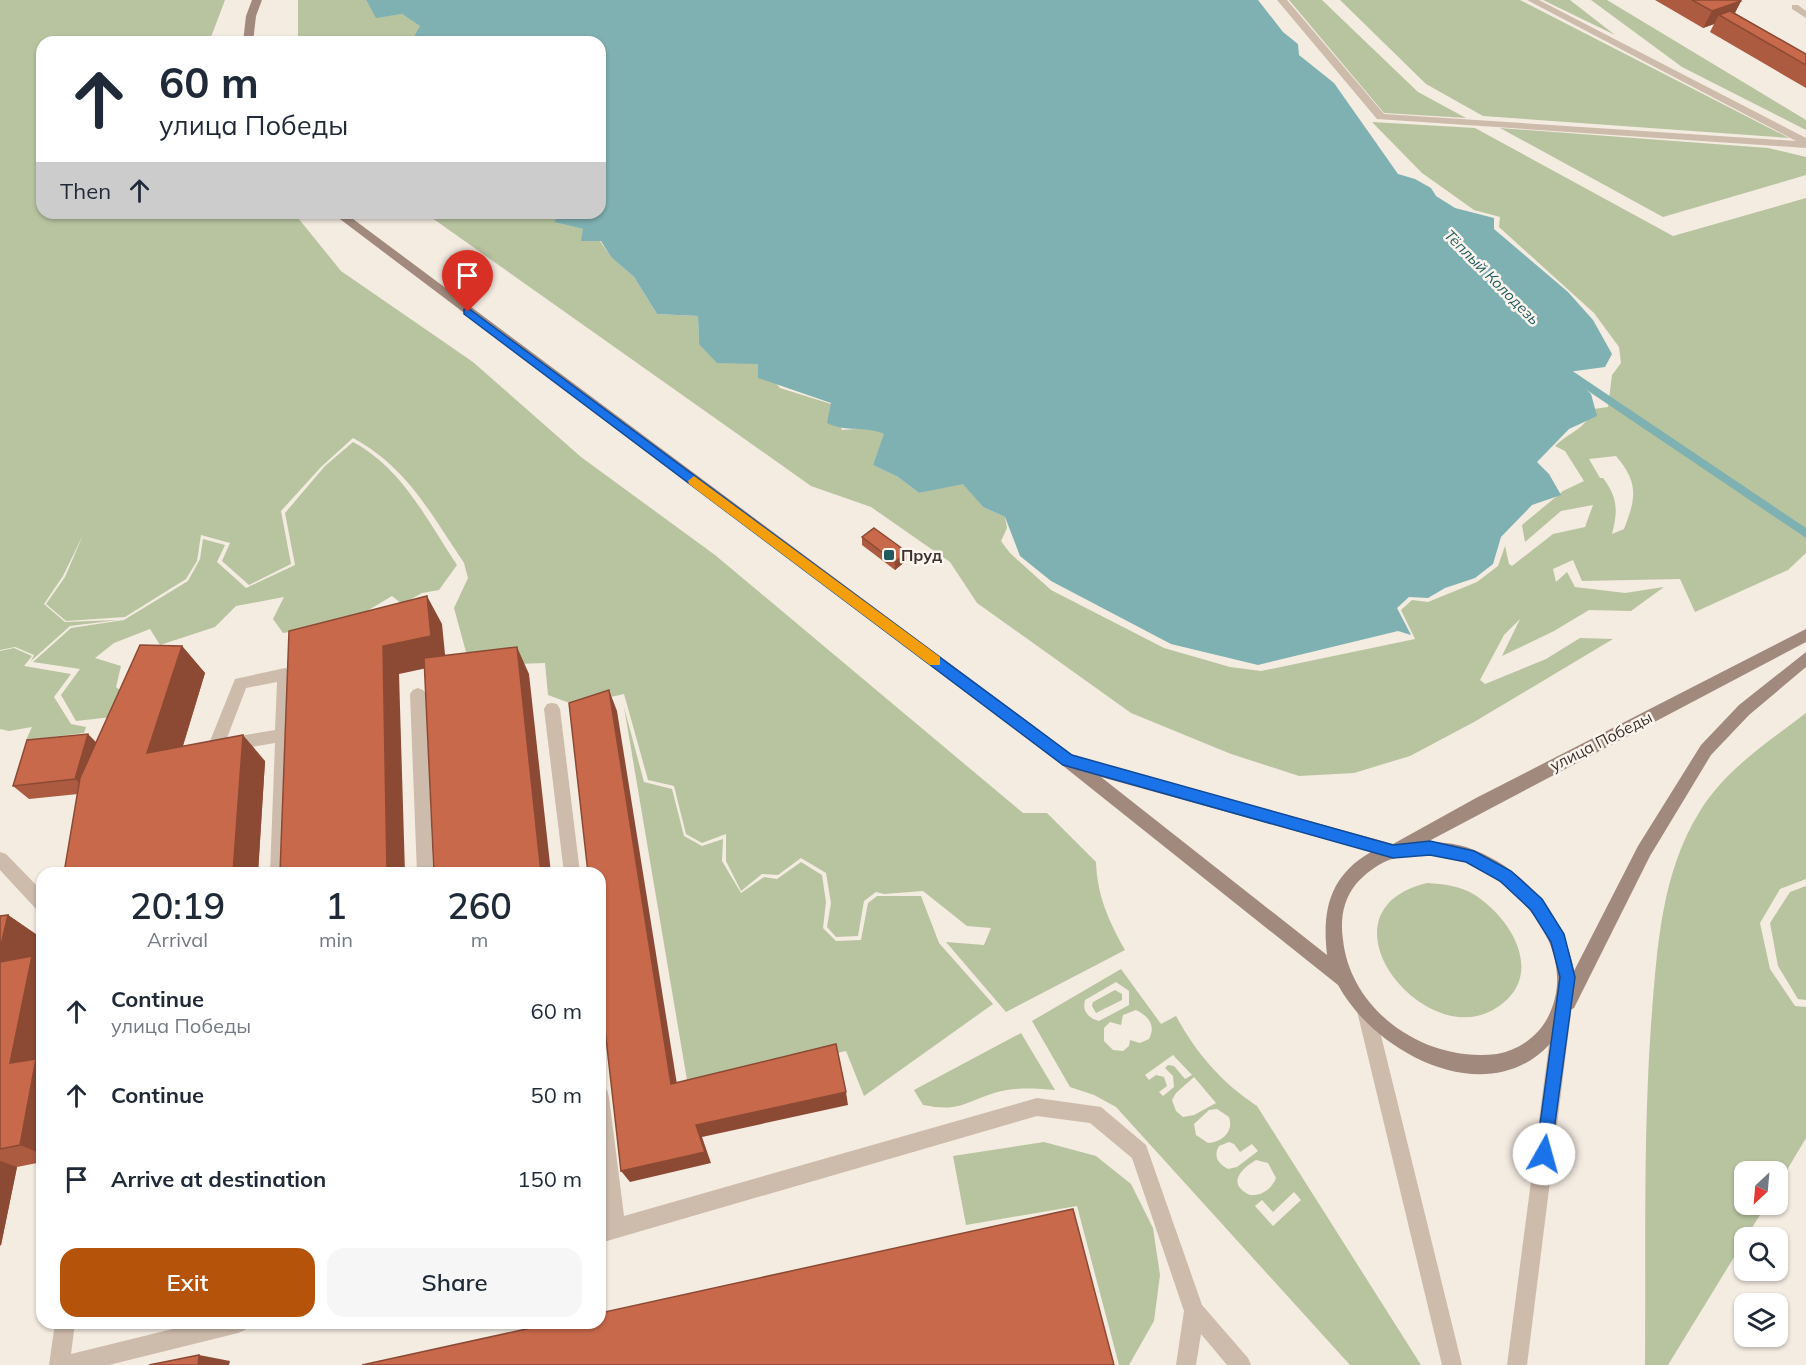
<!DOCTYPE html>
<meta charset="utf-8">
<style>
:root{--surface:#fff;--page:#f6f6f7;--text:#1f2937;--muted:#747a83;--accent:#b45309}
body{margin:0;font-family:Mulish,sans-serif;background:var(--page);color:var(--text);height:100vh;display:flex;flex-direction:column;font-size:22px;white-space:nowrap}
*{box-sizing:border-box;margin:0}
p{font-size:20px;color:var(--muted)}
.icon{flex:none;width:33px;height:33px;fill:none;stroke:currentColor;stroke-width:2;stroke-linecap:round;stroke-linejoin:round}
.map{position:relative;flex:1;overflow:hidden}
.sheet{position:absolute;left:36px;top:867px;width:570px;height:462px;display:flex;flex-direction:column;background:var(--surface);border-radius:18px;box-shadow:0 2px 4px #0004}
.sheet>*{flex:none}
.top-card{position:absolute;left:36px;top:36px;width:570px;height:183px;border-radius:18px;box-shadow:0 2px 4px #0004;background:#fff;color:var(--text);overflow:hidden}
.needle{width:39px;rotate:206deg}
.buttons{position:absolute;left:1734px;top:1161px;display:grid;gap:12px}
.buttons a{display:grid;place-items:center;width:54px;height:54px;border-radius:12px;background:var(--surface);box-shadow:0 2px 4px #0004;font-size:30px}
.pin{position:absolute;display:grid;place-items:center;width:51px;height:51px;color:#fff;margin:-62px -26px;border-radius:50% 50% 50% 0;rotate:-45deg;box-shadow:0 0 6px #0007}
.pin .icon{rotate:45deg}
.me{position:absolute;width:66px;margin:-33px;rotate:7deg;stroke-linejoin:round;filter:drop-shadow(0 0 4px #0008)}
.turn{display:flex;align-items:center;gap:21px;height:126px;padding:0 24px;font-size:27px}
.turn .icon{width:78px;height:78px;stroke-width:2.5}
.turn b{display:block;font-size:42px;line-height:51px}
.then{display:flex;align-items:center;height:57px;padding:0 24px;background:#0003;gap:12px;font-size:22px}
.eta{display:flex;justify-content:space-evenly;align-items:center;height:102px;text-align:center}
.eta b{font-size:36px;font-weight:600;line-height:42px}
.button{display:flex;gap:12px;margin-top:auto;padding:12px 24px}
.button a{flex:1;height:69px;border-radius:18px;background:var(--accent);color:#fff;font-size:24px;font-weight:600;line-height:69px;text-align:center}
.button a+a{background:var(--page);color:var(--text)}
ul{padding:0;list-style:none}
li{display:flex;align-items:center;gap:18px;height:84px;padding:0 24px}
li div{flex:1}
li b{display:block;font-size:22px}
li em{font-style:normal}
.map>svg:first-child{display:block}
</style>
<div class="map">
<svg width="1806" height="1365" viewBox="0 0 1806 1365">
<rect width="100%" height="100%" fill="#f4ebe1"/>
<path fill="#b8c4a0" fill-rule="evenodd" d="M0,0H225L211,37L212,42H42V213H294L341,271L473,362L581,457L715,555L1023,813H1047L1096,862C1097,895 1109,922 1125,950L1006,1012L946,942L984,945L991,928L967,926L923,891L884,894L876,892L864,901L858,936L836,937L827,927L831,903L826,873L801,858L778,875L762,874L741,891L726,861V834L702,843L686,834L674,786L648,780L624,694L575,705L548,695L545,663L490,665L466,652L454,608L468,578L464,563C431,514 407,467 353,438L321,467L281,511L291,564L249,585L222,561L230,543L201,535L197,561L186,579L125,617L66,621L46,604L65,577L83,535L63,576L44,604L65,622L118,620L70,626L31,661L34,655L15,647L0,650Z
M298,0H366L376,17L402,14L421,26L411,42H298Z
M1289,0H1322L1418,92L1466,118L1384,113Z
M1340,0H1520L1789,138L1483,116L1426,84Z
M1543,0H1570L1615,35Z
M1591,0H1607L1806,120V130L1682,67Z
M1372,122L1475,128L1673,236L1806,198V553L1788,570L1695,612L1680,579L1582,581L1573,560L1553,569L1556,582L1567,572L1575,587L1625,593L1664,587L1631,611L1589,610L1554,631L1502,656L1520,619L1504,635L1480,680L1485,684L1546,659L1580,638L1613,639L1474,722L1410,756L1354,773L1299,776L1231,754L1131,713L977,603L950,562L871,507L811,486L425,213L560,214L555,222L583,229L600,241L611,257L634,277L657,314L698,316L699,344L759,364L780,388L831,404L842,430L869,428L885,434L873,465L898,477L919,493L963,483L983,507L1005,517L1007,528L1001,541L1010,553L1051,590L1164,648L1230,667L1261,671L1415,639L1401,610L1412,600L1428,602L1477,582L1498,566L1505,546L1509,564L1512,566L1553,534L1585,527L1593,505L1561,511L1525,542L1522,525L1563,491L1584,481L1565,451L1555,446C1571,431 1584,430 1594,409L1608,407L1612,375L1621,363L1619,347L1594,313L1499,227L1500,217L1474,210L1422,173ZM1616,456C1639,483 1636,498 1624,529L1612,534C1618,511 1618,498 1603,478H1600L1589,459Z
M1500,128L1768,148L1806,157V175L1663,217Z
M353,442C402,468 427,520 457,565L439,590L422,593L402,604L392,596L367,611L370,619L283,633L273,619L284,597L236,606L215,627L160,645L150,629L114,643L95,658L121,666L116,687L128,696L121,716L76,721L61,695L80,669L33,662L71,628L124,620L188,581L200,559L203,539L225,545L217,562L246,588L295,565L285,513L325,466Z
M14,648L32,656L24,666L71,674L54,697L71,724L86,727L84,733L26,740L32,727L9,731L0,729V651Z
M624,707L644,782L672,789L684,836L702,846L723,839L722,861L741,893L764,877L777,879L801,862L822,875L826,902L823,928L836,941L861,940L868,903L877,896H921L939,943L993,1004L864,1096L846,1051L688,1086Z
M1806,713V879L1780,889L1760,923L1770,969L1795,1006L1806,1007V1138L1778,1185V1172H1744V1204L1766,1205L1668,1365H1645C1646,1252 1643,1138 1651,1025C1657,952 1660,875 1700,811C1726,769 1768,742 1806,713Z
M1427,883C1443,884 1461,886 1475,895C1516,922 1547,981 1491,1011C1420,1048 1313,911 1427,883Z
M1806,886V1000L1798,999L1778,966L1770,923L1790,892Z
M1121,969L1161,1024L1176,1016C1196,1053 1222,1083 1257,1106L1421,1365H1350L1116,1107L1094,1095L1070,1087L1032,1021ZM1116,982L1129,991V1005L1099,1021C1088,1018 1082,1011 1085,1000ZM1136,1010C1149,1016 1156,1026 1149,1039L1140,1043L1130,1040L1129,1046L1123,1051L1113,1050L1104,1041V1028L1110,1022L1121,1025L1123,1015ZM1173,1055L1192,1075L1185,1079L1174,1066L1168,1065L1165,1068L1173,1076L1174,1087L1163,1096L1159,1092L1167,1086L1164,1077L1156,1075L1149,1080L1145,1075ZM1194,1077L1216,1103L1194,1115L1183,1117L1176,1111L1172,1100L1176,1093ZM1217,1109L1229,1117C1234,1132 1222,1142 1208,1143L1196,1135L1194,1124L1209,1110ZM1229,1142L1234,1144L1240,1152L1252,1144L1258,1151L1237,1167L1228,1169C1218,1164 1213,1156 1219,1146ZM1256,1160L1268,1163L1276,1178C1272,1189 1261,1196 1250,1195C1226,1184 1241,1169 1256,1160ZM1294,1192L1301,1200L1273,1226L1255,1206L1262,1200L1273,1212Z
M1115,990L1122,994V1000L1096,1013L1092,1006L1093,1002Z
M1021,1033L1055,1090C1034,1088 1015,1087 994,1093C963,1103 959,1112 923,1105L914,1090Z
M1044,1142L1096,1156L1131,1184L1153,1228L1160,1275L1154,1321L1129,1365H1119L1077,1206L966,1225L953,1156Z"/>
<path fill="#7fb0b2" d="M366,0H1258L1283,32L1298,44L1299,55L1334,83L1398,174L1415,179L1431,188L1436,196L1455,208L1494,218V229L1568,292L1593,320L1612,354L1605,367L1568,372L1591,394L1597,416L1569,429L1537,462L1549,474L1561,495L1532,505L1501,537L1493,564L1475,578L1445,588L1428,598L1409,597L1397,608L1411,635L1398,631L1258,665L1171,644L1051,581L1020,556L1005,517L983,507L963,484L919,493L898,477L873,465L884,434C863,425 848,433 827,423L831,403L758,378V364L717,363L699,344L698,316L657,314L634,277L611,257L601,241H581L583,229L554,222L560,214L548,213H600V42H411L420,26L402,14L376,18Z"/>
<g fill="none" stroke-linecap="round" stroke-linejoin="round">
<path fill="#7fb0b2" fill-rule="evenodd" d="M1556,357L1559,358L1571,370L1806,528V538L1563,374L1551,360Z"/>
<path fill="#cdbbac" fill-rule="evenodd" d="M1792,5H1798L1806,11V18L1792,9Z
M285,668L290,670L292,674L286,873H270L275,743L216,753L211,751L208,746L235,679ZM277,682L275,730L227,738L246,688Z
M418,688L423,690L426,694L433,873H417L410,694L413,690Z
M552,703L557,704L560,709L580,873H564L544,709L547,704Z
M0,852L6,854L42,891V911L36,909L0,870Z
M600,1088L607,1090L609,1097L624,1216L1037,1098L1101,1107L1146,1145L1202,1305L1248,1358L1251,1365H1227L1201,1334L1196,1365H1176L1184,1311L1132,1158L1090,1123L1037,1116L600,1243V1223L605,1222L600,1176Z
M55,1323H75L71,1354L197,1323H248L245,1330L238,1333L109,1365H49Z"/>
<path fill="#cdbbac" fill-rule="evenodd" d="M1277,0H1287L1384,114L1796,141L1527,0H1539L1806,138V148L1377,119Z"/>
<path fill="#cdbbac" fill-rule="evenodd" d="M1366,1002L1372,1005L1375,1011L1462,1365H1442L1357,1011L1360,1005Z
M1562,1004L1568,1007L1571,1013L1527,1365H1507L1553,1013L1556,1007Z"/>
<path fill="#a18a7d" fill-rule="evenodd" d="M252,0H262L256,16L253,42H243L246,16Z
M332,213H345L1075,757L1393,844L1476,798L1806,629V642L1429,841C1441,843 1454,843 1466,847C1521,865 1564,914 1574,971L1638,846L1701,745L1739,705L1806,652V667L1749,715L1711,755L1650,856L1574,1008L1570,1010C1564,1023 1559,1035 1549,1045C1485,1112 1374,1052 1338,985L1062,765ZM1101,777L1371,852C1329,876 1322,911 1327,955ZM1429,855C1441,858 1454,858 1465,862C1521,885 1579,952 1549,1015C1539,1036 1519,1050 1497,1054C1426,1063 1351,1012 1343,940C1340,920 1343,900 1356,884C1365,874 1376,865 1389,860C1401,855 1416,856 1429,855Z"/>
</g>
<path fill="#ac5a40" d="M1655,0H1740L1741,1L1735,13L1806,54V88L1710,32L1714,24L1703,28Z
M862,537L907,552V560L895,570L862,545Z
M182,646L205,673L183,746L265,761L258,873H64L78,794L29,799L13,786L97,742Z
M8,915L40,937L36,958L42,962V1162L17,1167L1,1245L0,1246V916Z"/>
<path fill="#8c4a34" d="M1741,1L1732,18L1719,15L1714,24L1703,28L1712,11Z
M907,552V560L895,570V562Z
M427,596L442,624L446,664L399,674L405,873H387L383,646Z
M182,646L205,673L173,778L147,753Z
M517,647L529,674L551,873H541Z
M609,690L617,711L679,1097L671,1084Z
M88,734L102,748L90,792L75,779Z
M243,735L265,761L258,873H233Z
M8,915L40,937L36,958L42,962V1154L20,1145L10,1063L0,964V949Z
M846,1092L848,1105L702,1137L711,1163L630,1182L621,1171L696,1125Z
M0,1161L17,1167L1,1245H0Z
M199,1355L230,1361L229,1365H198Z"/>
<path fill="#c8694b" stroke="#8c4a34" stroke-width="1.5" d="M1692,0H1740L1741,1L1712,11Z
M1730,11L1806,54V65L1719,15Z
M874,528L907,552L895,562L862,537Z
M427,596L431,636L383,646L387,873H280L289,631Z
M140,645L182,646L147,753L243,735L233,873H64L80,778Z
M517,647L541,873H434L424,658Z
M609,690L671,1084L836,1044L846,1092L696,1125L705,1152L621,1171L600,985V873H588L569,703Z
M88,734L75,779L13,786L27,740Z
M8,915L0,949V916Z
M32,956L10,1063L36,1059L20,1145L0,1149V962Z
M1073,1209L1114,1365H362L554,1323H600V1313Z
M199,1355L198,1365H149Z"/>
<path fill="#1a73e8" stroke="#114b97" stroke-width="1.5" d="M468,308L1072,755L1393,845L1430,841L1474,851L1511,871L1542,899L1564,934L1575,977L1550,1160L1544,1162L1538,1160L1536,1154L1560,977L1551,942L1531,910L1500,881L1466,862L1430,855L1393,858L1063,765L464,314V309Z"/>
<path fill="#f59e0b" d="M694,476L940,657V665H930L689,484L688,481Z"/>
<rect fill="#1f5a5e" stroke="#fbf5ee" stroke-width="2" x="883" y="549" width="12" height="12" rx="3"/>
<g text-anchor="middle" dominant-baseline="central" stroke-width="5" stroke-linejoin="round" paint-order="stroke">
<g font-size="15" font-style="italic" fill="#1f5a5e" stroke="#fbf5ee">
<text transform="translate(1492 277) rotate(45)">Тёплый Колодезь</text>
</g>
<g font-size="16" font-weight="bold" fill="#3b302b" stroke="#fbf5ee" text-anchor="start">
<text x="901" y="555">Пруд</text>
</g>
<g font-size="16" fill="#3b302b" stroke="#fbf5ee">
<text transform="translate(1601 741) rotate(-27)">улица Победы</text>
</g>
</g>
</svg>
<div class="buttons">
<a><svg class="needle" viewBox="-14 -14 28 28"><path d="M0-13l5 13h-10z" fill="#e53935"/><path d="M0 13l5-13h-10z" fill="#747a83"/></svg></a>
<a><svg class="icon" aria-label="search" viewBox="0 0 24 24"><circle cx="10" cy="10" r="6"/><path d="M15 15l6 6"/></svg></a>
<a><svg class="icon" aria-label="layers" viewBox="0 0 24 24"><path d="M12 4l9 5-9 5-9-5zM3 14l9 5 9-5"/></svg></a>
</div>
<div class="pin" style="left:468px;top:312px;background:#d93025"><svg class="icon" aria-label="arrive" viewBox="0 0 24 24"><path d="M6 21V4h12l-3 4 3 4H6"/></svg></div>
<svg class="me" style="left:1544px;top:1154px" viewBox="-20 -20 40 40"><circle r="19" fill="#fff"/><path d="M0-13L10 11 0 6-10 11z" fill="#1a73e8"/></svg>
<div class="top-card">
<div class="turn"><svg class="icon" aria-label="ahead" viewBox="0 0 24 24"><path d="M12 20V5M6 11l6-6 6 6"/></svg><div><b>60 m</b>улица Победы</div></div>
<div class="then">Then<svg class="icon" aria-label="ahead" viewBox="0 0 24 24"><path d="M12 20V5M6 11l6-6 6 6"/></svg></div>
</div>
<section class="sheet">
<div class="eta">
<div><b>20:19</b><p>Arrival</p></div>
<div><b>1</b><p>min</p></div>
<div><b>260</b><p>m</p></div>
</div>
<ul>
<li><svg class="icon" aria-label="ahead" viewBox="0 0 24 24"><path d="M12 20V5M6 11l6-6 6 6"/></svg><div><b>Continue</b><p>улица Победы</p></div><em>60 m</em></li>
<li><svg class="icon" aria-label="ahead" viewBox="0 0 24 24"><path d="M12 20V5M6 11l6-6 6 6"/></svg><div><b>Continue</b></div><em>50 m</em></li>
<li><svg class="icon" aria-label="arrive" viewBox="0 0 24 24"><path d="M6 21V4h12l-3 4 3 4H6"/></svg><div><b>Arrive at destination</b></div><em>150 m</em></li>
</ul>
<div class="button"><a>Exit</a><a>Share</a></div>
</section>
</div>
